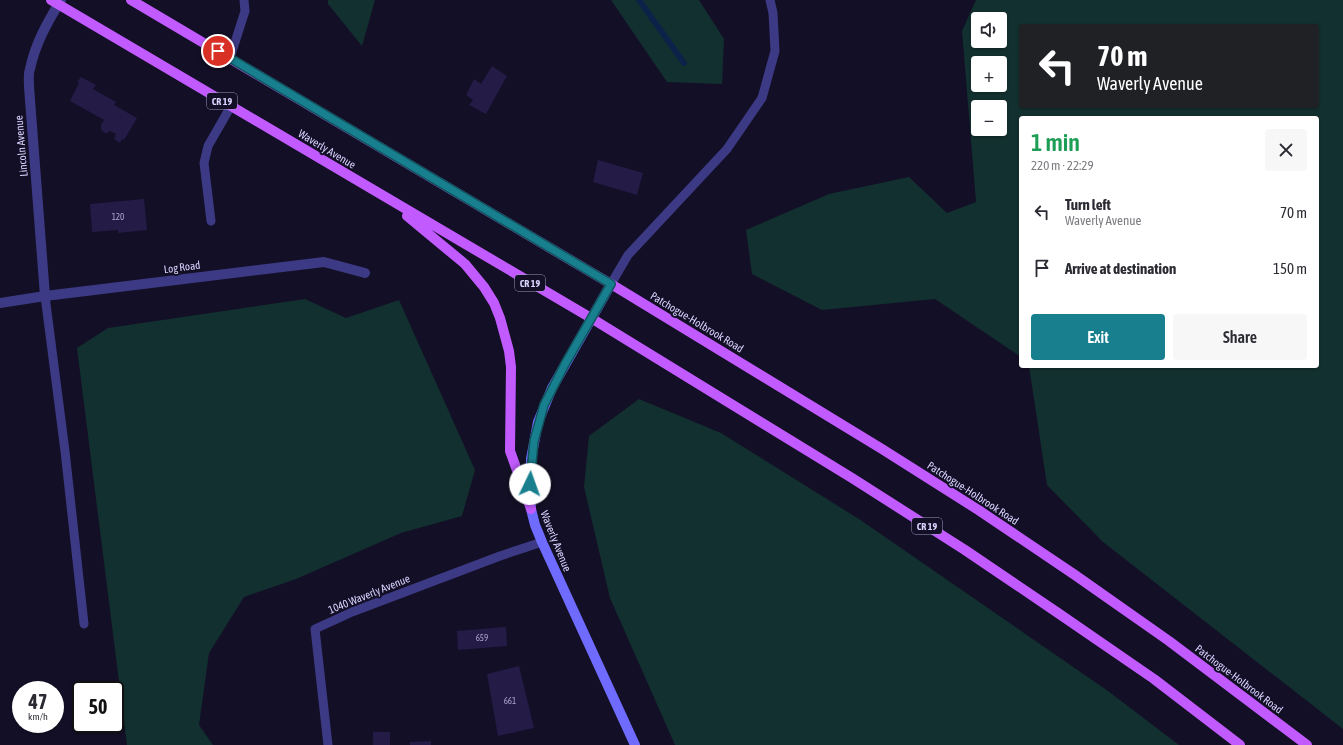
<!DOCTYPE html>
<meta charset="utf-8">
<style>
:root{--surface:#fff;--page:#f7f7f7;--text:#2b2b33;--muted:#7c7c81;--accent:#187f8f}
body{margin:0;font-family:"Asap Condensed",sans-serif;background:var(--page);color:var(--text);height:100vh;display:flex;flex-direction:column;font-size:15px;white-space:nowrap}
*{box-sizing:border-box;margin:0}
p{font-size:13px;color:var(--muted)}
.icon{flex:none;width:22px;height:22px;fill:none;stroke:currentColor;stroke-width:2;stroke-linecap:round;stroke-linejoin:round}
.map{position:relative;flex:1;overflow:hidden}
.panel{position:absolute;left:1019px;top:116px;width:300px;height:252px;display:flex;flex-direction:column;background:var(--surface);border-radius:4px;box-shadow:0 1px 3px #0004}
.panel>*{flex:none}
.guide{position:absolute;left:1019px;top:24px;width:300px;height:84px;border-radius:4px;box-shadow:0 1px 3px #0004;background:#202124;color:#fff;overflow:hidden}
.fabs{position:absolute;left:971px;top:12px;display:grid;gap:8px}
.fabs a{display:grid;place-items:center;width:36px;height:36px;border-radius:4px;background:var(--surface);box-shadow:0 1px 3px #0004;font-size:20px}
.speed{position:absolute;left:12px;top:681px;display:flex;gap:8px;font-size:20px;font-weight:700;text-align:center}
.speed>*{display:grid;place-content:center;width:52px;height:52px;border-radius:50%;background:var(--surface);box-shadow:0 1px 3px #0004;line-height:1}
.speed small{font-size:10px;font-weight:400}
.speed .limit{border:2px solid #111;border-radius:6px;background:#fff;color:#111}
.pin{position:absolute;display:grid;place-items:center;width:34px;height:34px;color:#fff;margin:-17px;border:2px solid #fff;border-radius:50%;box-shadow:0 1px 4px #0007}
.me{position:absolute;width:44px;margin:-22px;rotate:3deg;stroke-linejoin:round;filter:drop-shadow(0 0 3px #0008)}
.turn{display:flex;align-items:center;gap:14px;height:84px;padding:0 12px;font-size:18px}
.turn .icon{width:52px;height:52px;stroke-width:2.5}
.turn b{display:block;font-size:28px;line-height:34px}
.round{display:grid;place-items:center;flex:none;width:42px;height:42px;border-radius:4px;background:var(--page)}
.overview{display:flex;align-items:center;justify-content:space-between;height:68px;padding:0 12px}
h1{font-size:24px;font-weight:600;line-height:30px;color:#1e9e55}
.button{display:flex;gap:8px;margin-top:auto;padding:8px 12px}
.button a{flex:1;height:46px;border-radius:4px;background:var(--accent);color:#fff;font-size:16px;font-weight:600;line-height:46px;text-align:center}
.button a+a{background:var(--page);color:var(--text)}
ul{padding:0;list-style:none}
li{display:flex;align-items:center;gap:12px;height:56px;padding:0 12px}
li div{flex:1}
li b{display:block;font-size:15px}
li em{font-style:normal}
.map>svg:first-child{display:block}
</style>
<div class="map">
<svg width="1343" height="745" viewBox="0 0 1343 745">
<rect width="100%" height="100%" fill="#130f26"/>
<path fill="#12302f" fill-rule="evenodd" d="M328,0H375L362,46L328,4Z
M611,0H699L724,39L722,84L667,82Z
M976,0H1343V729L1103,542L1047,485L1029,366H1317V118H1021V357L935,299L822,310L752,274L746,230L829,194L909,177L947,213L976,202L962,31ZM978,19H1000V41H978ZM1021,26H1317V106H1021ZM978,63H1000V85H978ZM978,107H1000V129H978Z
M305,299L346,318L399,300L475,470L462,516L401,533L296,579L244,597L209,653L199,725L213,745H127L77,348L108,328Z
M639,399L721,433L859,519L1108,691L1179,745H675L610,598L584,487L589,436Z"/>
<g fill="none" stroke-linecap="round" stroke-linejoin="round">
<path stroke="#0c2248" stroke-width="6" d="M639,0L684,63"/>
</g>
<path fill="#241b47" d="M492,66L507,76L486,114L469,105L473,100L466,95L474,79L481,84Z
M81,77L96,85L93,89L116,102L114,105L137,118L124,140L122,139L120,143L114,139L116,134L109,131L107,134L101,130V125L104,120L70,101L79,83L77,82Z
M598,160L643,173L637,195L593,182Z
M144,199L147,230L118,233V230L92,232L90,204Z
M506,627L507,646L458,650L457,631Z
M519,666L534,728L498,736L487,674Z
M373,732H390V745H373Z
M431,741V745H410V742Z"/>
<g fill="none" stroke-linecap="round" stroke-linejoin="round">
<path stroke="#3d3a85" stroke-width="9" d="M230,58L245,11L244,0
M211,221L204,163L208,146L231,106
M611,284L628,255L727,149L762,98L775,51L773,13L770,0
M45,296L65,451L84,624
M328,745L315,629L352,612L500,556L542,542"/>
<path stroke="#3d3a85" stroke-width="10" d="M45,296L324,262L365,273"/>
<path stroke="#3d3a85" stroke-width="10" d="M0,303L45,296L29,87C29,81 28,74 30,69C35,44 48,21 61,0"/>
<path stroke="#6f6bff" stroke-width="10" d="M611,284L552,388L538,422L531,459L530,493L531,509L535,525L542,542L635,745"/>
<path stroke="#c25bff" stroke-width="10" d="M51,0L591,318L852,478L965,550L1058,613L1154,679L1240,745
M131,0L611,284L882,449L980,511L1075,575L1169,641L1307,745
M407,216L465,264L484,287L494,303L500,318L509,351L511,367L510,451L531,509"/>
</g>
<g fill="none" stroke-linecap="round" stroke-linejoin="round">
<defs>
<path id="route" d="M218,51L611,284L565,364L544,405L534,441L530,484"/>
</defs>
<use href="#route" stroke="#10535d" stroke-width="10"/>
<use href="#route" stroke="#187f8f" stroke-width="7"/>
</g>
<g text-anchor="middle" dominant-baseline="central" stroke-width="4" stroke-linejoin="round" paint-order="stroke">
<g font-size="9" fill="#aca6d1">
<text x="118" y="217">120</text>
<text x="482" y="638">659</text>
<text x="510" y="701">661</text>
</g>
<g fill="#130f26" stroke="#9e99be" stroke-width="1">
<rect x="207" y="93" width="30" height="16" rx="3"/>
<rect x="515" y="275" width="30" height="16" rx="3"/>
<rect x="912" y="518" width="30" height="16" rx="3"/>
</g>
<g font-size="10" font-weight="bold" fill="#d9d4ff">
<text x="222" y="101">CR 19</text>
<text x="530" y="283">CR 19</text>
<text x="927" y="526">CR 19</text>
</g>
<g font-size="11" fill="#d9d4ff" stroke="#130f26">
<text transform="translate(21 146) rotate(-95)">Lincoln Avenue</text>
<text transform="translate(327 149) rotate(31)">Waverly Avenue</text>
<text transform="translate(182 267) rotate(-7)">Log Road</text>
<text transform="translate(697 322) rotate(31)">Patchogue-Holbrook Road</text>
<text transform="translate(973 493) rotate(33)">Patchogue-Holbrook Road</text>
<text transform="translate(556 541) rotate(68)">Waverly Avenue</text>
<text transform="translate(369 594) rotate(-22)">1040 Waverly Avenue</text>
<text transform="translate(1239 679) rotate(37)">Patchogue-Holbrook Road</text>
</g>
</g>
</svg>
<div class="fabs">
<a><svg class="icon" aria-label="sound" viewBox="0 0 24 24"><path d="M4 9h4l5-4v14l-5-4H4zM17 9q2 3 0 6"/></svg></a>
<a>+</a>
<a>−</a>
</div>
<div class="speed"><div>47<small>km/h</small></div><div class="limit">50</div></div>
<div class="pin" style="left:218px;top:51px;background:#d93025"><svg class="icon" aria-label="arrive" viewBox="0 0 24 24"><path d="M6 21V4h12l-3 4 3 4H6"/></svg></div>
<svg class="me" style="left:530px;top:484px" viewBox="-20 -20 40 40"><circle r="19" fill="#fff"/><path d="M0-13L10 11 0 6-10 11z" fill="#187f8f"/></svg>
<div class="guide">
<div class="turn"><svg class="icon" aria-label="left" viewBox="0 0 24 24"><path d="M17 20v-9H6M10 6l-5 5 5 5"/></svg><div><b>70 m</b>Waverly Avenue</div></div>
</div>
<section class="panel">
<div class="overview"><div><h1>1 min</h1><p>220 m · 22:29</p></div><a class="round"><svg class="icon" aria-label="close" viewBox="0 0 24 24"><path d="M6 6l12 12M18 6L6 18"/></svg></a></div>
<ul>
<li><svg class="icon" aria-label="left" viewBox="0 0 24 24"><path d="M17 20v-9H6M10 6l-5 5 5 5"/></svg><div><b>Turn left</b><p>Waverly Avenue</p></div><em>70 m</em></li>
<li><svg class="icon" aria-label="arrive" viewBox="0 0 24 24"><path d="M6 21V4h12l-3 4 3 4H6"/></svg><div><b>Arrive at destination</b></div><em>150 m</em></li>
</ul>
<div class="button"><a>Exit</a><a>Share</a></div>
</section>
</div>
